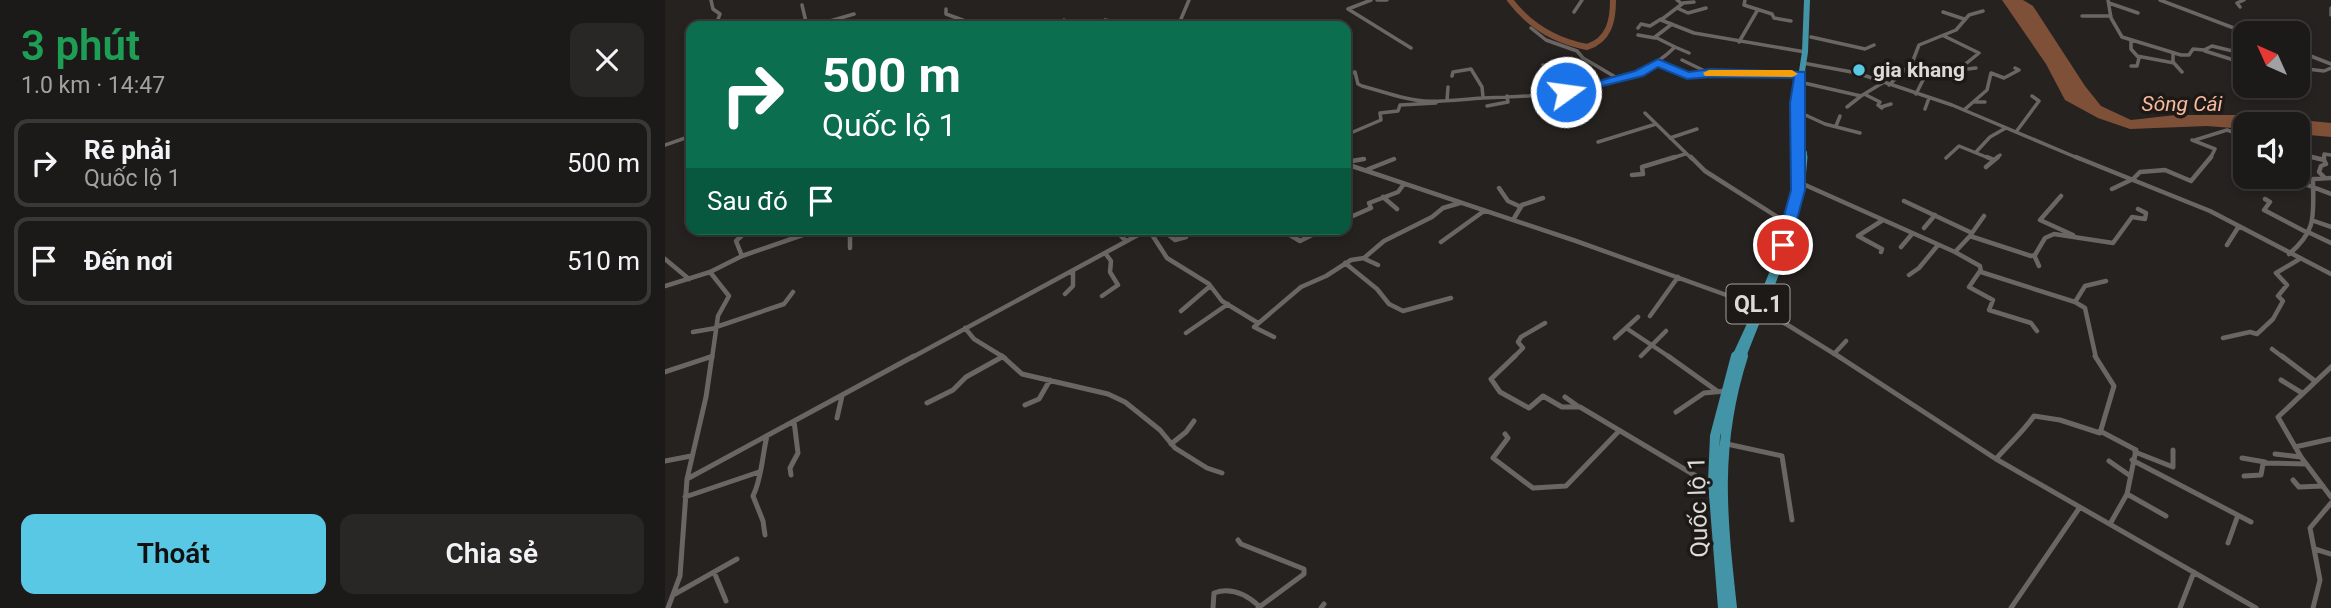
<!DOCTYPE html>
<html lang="vi">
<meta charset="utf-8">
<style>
:root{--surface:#1c1a18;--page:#292725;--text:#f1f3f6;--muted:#a0a1a2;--line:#3a3837;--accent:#59c8e4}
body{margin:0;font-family:Roboto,sans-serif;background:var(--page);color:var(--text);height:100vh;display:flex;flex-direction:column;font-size:26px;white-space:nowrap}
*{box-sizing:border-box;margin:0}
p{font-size:23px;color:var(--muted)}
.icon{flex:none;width:38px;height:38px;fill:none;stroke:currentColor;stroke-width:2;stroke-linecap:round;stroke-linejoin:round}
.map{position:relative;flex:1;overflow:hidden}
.side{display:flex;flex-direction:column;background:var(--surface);width:665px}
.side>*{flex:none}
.top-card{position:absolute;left:21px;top:21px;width:665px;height:214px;border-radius:14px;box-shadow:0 4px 10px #0003,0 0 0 2px var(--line);background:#0b6e4f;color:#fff;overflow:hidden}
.needle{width:46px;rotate:315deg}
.buttons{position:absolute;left:1568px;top:21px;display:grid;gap:14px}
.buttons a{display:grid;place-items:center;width:77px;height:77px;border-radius:14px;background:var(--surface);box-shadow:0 4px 10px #0003,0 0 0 2px var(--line);font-size:35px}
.pin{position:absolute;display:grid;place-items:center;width:60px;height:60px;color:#fff;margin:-30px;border:4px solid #fff;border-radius:50%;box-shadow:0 2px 7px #0007}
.me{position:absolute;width:77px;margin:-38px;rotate:76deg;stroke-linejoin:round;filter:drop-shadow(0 0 5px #0008)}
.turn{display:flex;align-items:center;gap:24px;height:147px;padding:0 21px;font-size:32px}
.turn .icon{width:91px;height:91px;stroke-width:2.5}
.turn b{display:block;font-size:49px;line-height:60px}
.then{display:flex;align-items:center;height:66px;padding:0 21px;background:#0003;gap:14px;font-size:26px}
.round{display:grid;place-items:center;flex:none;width:74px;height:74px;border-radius:14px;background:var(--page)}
.head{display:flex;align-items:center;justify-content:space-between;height:119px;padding:0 21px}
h1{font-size:42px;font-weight:600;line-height:52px;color:#1e9e55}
.cta{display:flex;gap:14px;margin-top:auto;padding:14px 21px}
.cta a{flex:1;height:80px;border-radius:14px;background:var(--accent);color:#111;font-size:28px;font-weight:600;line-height:80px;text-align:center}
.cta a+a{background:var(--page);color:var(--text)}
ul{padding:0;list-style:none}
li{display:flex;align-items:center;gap:21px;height:88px;margin:0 14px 10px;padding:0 7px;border:4px solid var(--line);border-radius:14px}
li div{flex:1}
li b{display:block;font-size:26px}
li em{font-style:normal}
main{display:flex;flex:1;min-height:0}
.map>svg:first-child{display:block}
</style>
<main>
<section class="side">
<div class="head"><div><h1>3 phút</h1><p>1.0 km · 14:47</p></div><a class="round"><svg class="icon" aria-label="close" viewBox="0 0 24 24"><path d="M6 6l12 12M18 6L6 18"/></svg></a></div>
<ul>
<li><svg class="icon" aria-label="right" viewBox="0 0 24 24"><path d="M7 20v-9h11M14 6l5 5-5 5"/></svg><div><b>Rẽ phải</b><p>Quốc lộ 1</p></div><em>500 m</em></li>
<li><svg class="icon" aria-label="arrive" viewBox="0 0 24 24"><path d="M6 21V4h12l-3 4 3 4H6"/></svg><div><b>Đến nơi</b></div><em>510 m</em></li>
</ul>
<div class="cta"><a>Thoát</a><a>Chia sẻ</a></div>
</section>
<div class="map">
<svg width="1666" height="608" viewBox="0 0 1666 608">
<rect width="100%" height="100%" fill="#262220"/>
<path fill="#7f5038" d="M1337,0H1358L1368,6L1420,86L1436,106L1466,120L1511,115H1584L1666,123V137L1633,134V124H1580V129L1542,126L1465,129L1433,118L1400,100L1381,64Z"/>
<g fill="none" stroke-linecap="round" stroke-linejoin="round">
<path stroke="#7f5038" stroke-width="6" d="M845,0C864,25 891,41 922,47C944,40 948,21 948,0"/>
<path stroke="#6b6664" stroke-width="3.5" d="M46,0L48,9L55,14L52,22L62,26
M706,0L683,9L746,48
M712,0H722
M1012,0L1017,4L996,20L1029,33L1140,52
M1080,0L1079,5L1107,14L1109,18L1126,21
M1443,0L1446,18L1457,37L1516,55H1524L1528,49L1539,50L1547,46L1580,54
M1495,0L1582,33
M1018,3L1029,2
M1444,3L1473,13
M137,5L142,26
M1575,7L1572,3L1579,0
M1012,8L1023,13L1041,8
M1666,8V15
M281,9V14L314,26
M909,12L917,0
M1278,12L1299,19
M1417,16H1446
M399,20L412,26
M440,20L460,24
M148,26L189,14
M513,26L524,0
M521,26H529
M866,28L881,40L912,51L918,58L952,78
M973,28L976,24L985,26L996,19
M973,35L990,38
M1146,37L1200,49L1209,45
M1466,41V49L1474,58L1472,66H1466
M1074,42L1092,11
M23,45L26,44
M1010,47L1024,53
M1540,51L1575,62
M1633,51L1666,64
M1508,53V62L1517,72
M1472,56L1509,63
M1017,60L1044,73
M993,63L1022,76L1047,73L1136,75
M1138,63L1192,73L1287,105L1415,159
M878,65L921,86
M1633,68L1659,71L1666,68
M1294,70L1311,68
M681,74L690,72L693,84L697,86C717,91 739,100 759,101C779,102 799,99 818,98C880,96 964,93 1010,47L990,37L1007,24
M787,76L788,72L806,69L817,87L818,97
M1139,83L1196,96L1219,82
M1224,85L1247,63L1254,45L1291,30L1304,15L1318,11
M1251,94L1259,78L1267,70L1287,75L1314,53L1279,36
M1201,95L1215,102L1213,105L1217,108
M782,100L783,87
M1310,102H1320
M822,106L843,102L842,96
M1182,107L1196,96
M1216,107L1226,104
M1260,109L1264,98
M1299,110L1322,90L1326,73L1339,78L1354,70L1350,68
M980,113L1027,159
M1136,113L1160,124L1195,133
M1171,126L1175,116
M1351,132L1374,101L1367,96
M681,135L716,120L715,113L733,111L735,105L771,103
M1005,138L1032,129
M1527,140L1550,149L1545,159
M1530,140L1562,130L1576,135
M933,142L991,124
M0,145L26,136
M1311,152L1325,137L1339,129
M1633,154L1654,159
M1281,158L1294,146L1326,159
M1004,159L1020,154
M1330,159L1335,155
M1659,159V154L1666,155"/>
<path stroke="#6b6664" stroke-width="4.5" d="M1026,157L1040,171L1125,225
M1322,157L1329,160
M1411,157L1545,211L1666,274
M1647,157L1659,160L1661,164L1656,166L1654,172L1659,177
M1659,157V160
M681,162L699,159
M681,164L911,241L1092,306L1176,358
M1321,167L1333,157
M701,170L729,159
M967,175L978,174L977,167L1010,157
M1630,177L1637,183L1666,194
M23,178L26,184
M1138,184L1290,252L1305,236L1366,256L1370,255L1380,238L1389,234L1448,243L1467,217L1480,219L1481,213L1473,209
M834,188L843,201L856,207
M1447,189L1468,179L1475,172L1500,170L1526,181L1546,157
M1396,196L1375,220L1408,235
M718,197L732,209
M1600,199L1605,202L1599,210L1643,233
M1239,201L1307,233
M681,219L706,208L704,203L733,192L739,184
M848,220L857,205L878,198
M1649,221L1666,227
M1259,228L1270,215
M185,229V248
M449,229L461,241
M484,230L502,258L544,284L557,301L593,323
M618,231L635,241L659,229
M1643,232L1666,243
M1307,233L1319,216
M489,234L500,232L510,240L521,237
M776,242L819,211
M1562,245L1574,226
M1236,247L1247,234
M1216,252L1217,249L1193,236L1218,220
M1290,252L1315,266L1316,272L1410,302L1420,286L1441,281
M1624,254C1653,230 1648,214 1648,179L1666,178
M1369,255L1374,266
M77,256L71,241L84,229
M0,259L24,279
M700,259L713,265
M680,263L712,289L724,304L738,311L786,298
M1315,271L1304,287L1328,300L1324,310L1366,323L1372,331
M45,272L64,296L53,316L47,358
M1244,275L1254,268L1273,245
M0,286L45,272L77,256L155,229
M400,294L408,286V270
M437,296L453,285L445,272L446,261L440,253
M1410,302L1420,308L1431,358
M516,311L544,287
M985,316L1013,277
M51,327L119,304L128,292
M300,328L309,339L340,358
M961,328L1006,358
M28,332L51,328
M521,333L563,304
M609,337L589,327L636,287L661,276L686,260L699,258L719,241L767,217L778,208L795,203
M950,338L973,317
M1558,338L1585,332L1592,334L1608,319L1618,301L1613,296L1622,285L1611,273L1633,260
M1607,349L1619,358
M1169,354L1181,341
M976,356L1001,331
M42,358L45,357
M246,358L484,229
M848,358L858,348L853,342L856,337L880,323"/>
<path stroke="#6b6664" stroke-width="5" d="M337,356L357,374L443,394L460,402L495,430L510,448L542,468L557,473
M850,356L826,379L835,392L864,408L878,396L897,407H915L1031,476L1048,482
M1003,356L1052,391
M1173,356L1331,459L1591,608
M1617,356L1650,381
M1666,367L1613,417L1636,457L1666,497
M0,372L45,357
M1616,380L1637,393
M900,397L914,407
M262,403L288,390L301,377L337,357
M360,405L374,399L385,380
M1011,412L1039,393L1060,391
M172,418L177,396
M1435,431L1471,450L1462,494L1445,524
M840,434L843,438L828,458L868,488L901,486L954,431
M506,444L521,432L529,421
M1062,444L1117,456L1127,520
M1630,447L1666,439
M1470,452L1508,467V450
M1610,454L1636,457
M1577,458L1600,462
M1331,459C1344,444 1358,432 1369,416L1395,420L1435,433L1449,386L1430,356
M1467,460L1586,522
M0,461L26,456
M1444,461L1464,475
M126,475L125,468L133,453L129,421
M1579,476L1596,475L1598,464L1602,463L1641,464
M22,479L249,356
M1628,480L1634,487L1658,486
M1462,494L1501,516
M20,497L94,472
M100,535L98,521L88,496C97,478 97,456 102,436
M573,540L576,544L639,569V574L593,608
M1563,543L1573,515
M1650,549L1666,554
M49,572L61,601
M10,594L72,559
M3,608L15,576L22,479L41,397L47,356
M548,608L549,593C566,587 581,594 594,606
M656,608L659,604
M1346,608L1415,507
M1515,608L1529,572
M1648,608L1655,580L1645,528L1666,503"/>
<path stroke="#4494a7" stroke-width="6" d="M1133,159L1132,103L1140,52L1142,0
M1139,159V153"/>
<path stroke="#4494a7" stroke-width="7" d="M1070,358C1099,294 1134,229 1133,157
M1077,358C1102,291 1135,230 1139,157"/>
<path stroke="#4494a7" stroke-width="10" d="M1058,608L1048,482L1050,436L1071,356
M1067,608C1057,517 1049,446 1078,356"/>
</g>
<path fill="#1a73e8" stroke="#114b97" stroke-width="2" d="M993,59L1024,72L1046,69L1140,72V190L1124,248L1118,250L1111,245L1126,190L1125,103L1129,78L1046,77L1022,79L993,67L978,76L901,95L894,92L970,71Z"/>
<path fill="#f59e0b" d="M1044,70H1127L1133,74L1127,77L1040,76L1038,73Z"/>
<circle fill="#59c8e4" stroke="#1d1917" stroke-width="2.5" cx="1194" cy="70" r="7"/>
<g text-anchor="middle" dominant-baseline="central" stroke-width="7" stroke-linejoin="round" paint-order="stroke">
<g font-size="21" font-weight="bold" fill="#dddad8" stroke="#1d1917" text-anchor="start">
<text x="1208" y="70">gia khang</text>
</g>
<g font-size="21" font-style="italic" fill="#f8ba9c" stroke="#1d1917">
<text x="1517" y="104">Sông Cái</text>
</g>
<rect fill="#1d1917" stroke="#a3a09e" stroke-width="2" x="1061.5" y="284.5" width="63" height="39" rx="5"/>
<g font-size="23" font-weight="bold" fill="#dddad8">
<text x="1093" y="304">QL.1</text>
</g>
<g font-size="24" fill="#dddad8" stroke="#1d1917">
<text transform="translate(1033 507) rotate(-92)">Quốc lộ 1</text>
</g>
</g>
</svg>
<div class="buttons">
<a><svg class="needle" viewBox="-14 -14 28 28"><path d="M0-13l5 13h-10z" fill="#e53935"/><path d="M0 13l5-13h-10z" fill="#a0a1a2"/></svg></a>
<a><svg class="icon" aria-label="sound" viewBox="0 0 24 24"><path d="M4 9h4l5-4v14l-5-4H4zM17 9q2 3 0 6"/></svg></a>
</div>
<div class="pin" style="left:1118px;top:245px;background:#d93025"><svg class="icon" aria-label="arrive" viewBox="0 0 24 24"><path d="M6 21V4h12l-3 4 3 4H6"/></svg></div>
<svg class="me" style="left:901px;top:92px" viewBox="-20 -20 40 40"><circle r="17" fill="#1a73e8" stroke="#fff" stroke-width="3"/><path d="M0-11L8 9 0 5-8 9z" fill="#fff"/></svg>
<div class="top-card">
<div class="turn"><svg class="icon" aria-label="right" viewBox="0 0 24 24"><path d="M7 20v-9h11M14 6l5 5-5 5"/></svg><div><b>500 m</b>Quốc lộ 1</div></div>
<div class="then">Sau đó<svg class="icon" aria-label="arrive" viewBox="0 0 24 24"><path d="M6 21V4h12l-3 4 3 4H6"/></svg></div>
</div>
</div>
</main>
